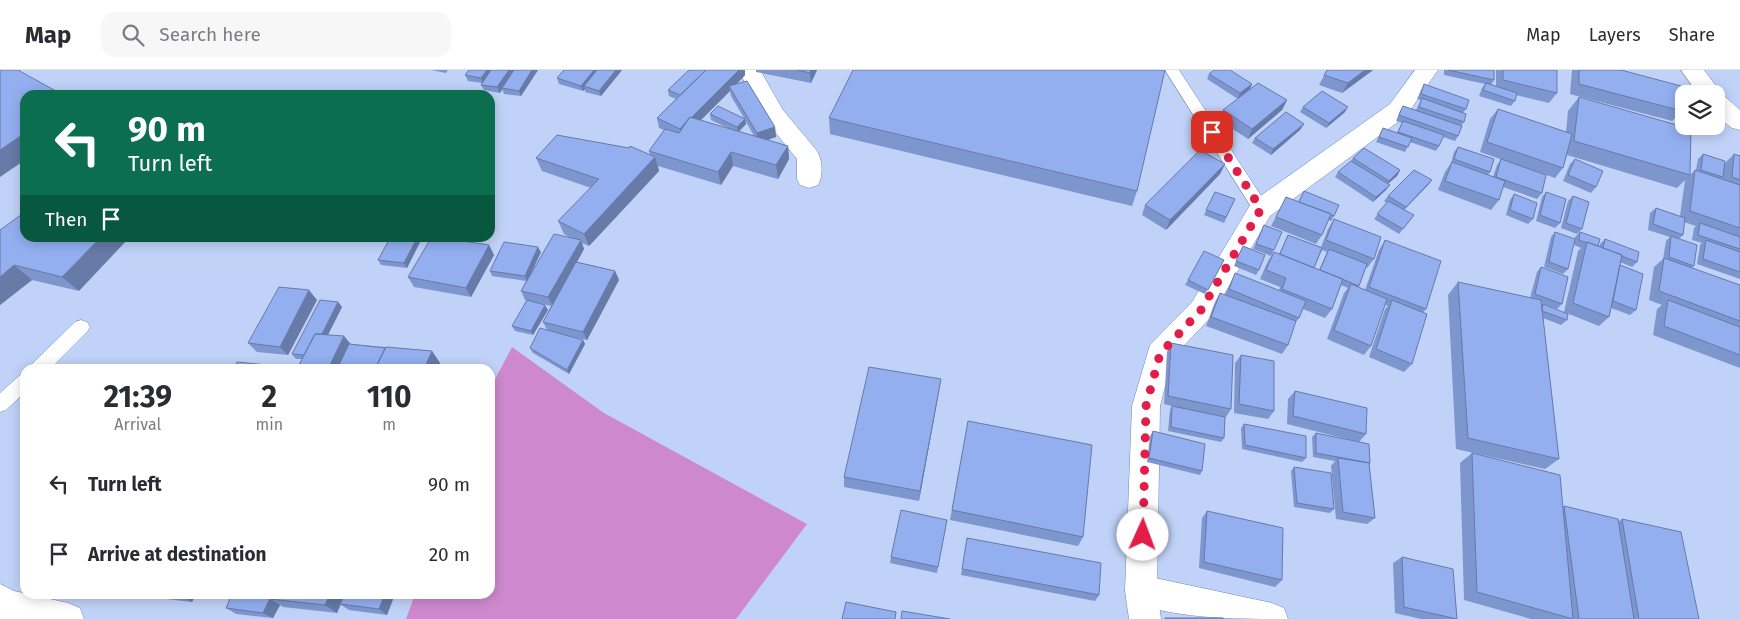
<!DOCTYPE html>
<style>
:root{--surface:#fff;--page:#f7f7f7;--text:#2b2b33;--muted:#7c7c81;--line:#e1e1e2}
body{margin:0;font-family:"Fira Sans",sans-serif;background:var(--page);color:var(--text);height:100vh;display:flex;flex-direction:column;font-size:19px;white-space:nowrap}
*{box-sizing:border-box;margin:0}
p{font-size:16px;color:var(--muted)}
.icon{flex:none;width:28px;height:28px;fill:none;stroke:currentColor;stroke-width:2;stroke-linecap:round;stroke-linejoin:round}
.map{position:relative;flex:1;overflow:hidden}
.drawer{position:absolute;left:20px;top:294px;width:475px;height:235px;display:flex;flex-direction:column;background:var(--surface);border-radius:15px;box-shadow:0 2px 12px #0003}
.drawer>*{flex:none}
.banner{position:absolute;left:20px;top:20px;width:475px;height:152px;border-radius:15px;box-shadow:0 2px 12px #0003;background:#0b6e4f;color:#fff;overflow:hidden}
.tools{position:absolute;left:1675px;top:15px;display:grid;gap:10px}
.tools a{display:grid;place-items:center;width:50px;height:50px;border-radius:10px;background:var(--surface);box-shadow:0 2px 12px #0003;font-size:25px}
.pin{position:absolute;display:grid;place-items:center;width:42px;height:42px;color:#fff;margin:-21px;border-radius:10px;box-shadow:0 2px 8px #0006}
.me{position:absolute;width:55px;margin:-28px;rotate:2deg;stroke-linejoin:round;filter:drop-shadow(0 0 4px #0008)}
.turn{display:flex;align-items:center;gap:18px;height:105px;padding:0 25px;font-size:22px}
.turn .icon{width:65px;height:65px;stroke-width:2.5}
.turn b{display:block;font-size:35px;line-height:42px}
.then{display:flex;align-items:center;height:48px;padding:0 25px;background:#0003;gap:10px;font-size:19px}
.eta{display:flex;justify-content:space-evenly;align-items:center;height:85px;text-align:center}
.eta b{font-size:30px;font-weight:700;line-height:35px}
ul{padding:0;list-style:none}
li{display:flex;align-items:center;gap:15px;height:70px;padding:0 25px}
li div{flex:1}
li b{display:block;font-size:19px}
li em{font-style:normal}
header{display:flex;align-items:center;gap:30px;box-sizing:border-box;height:70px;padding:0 25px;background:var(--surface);border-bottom:1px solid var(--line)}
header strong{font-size:24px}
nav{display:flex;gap:28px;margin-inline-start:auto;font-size:18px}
.search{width:350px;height:45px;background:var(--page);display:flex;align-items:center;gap:12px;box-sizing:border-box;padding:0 18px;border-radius:15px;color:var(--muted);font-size:19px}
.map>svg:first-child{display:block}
</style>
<header>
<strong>Map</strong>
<div class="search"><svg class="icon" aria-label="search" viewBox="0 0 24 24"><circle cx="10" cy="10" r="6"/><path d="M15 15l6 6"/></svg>Search here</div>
<nav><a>Map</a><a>Layers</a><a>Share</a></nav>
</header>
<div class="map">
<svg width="1740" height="549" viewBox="0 0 1740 549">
<rect width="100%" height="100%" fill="#c1d2f8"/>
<path fill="#ce89ce" d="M512,277L604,343L807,454L736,549H406L415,524H490V319Z"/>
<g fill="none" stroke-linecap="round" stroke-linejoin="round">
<defs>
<path id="lane" d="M1165,0H1179L1267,135L1269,139L1267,143L1261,145L1255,143Z
M81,250L87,252L90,257L87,262L50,299H29L32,294L75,252Z
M25,303V322L6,340L0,342V323L19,306Z"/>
<path id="street" d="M738,0H760L783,40L817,81C823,91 823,106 818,115L809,118L800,115L797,109V89L767,52Z
M1141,505L1272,533L1284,538L1288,549C1235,549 1180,549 1130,532L1125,521L1130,510Z"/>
<path id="secondary" d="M1415,0H1438L1406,46L1270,146L1210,248L1172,288L1160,336L1157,521L1161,549H1129L1125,521L1132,336L1150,275L1192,232L1252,132L1390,34Z
M1681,0H1704L1722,24L1740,40V60L1732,58L1716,46V24H1698Z
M0,514L14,521L68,533L80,538L84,549H0Z"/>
</defs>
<use href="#lane" stroke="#6f87c1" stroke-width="1"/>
<use href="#street" stroke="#6f87c1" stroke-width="1"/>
<use href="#secondary" stroke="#6f87c1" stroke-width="1"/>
<use href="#lane" fill="#fff" fill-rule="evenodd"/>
<use href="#street" fill="#fff" fill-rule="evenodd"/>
<use href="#secondary" fill="#fff" fill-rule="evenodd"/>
</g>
<path fill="#7e96ce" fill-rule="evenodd" d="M431,0H448L446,3Z
M469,0H538L521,26L504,24L502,19L500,23L484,20L481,15L482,13L468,11L465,5Z
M622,0L601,26L585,22V19L583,21L559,14L557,8Z
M689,0H745V5L737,14L775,57L776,67L767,70L788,76L789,89L778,109L733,96L721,115L658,96L659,101L589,176L582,173L584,179L577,192L615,201L619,210L587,270L564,265L583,270L585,274L569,304L533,283L530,278L547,260L543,252L551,236L525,230L521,221L526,211L492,206L490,201L541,182L531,204L571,168L564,164L558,151L591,118L542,101L536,88L650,85L649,81L664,60L659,58L657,48L676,29L669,26L668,20ZM730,21L731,26L744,48L710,44L711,50L732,60L701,50ZM745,50L754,66L739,62L746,54Z
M756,0H817L811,13L756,2Z
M1327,0H1373L1342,23L1319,15Z
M1444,0H1494V10L1491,15L1496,16V0H1557V23L1549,33L1516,25L1515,31L1511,36L1479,26L1482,18L1485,14L1444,5Z
M1572,0H1621L1682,41L1672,51L1570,24Z
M1209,4L1252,14L1250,19L1238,29L1207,9Z
M1424,14L1466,39L1463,43L1464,52L1461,56L1458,66L1455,71L1443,67L1439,76L1436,81L1410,72L1405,82L1376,72L1383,58L1397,63L1402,53L1396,51L1400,41L1403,36L1416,40L1421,30L1417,29L1421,20Z
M1579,27L1690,105L1695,100H1696L1698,89L1703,84L1725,93L1734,84L1740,86V209L1697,194L1700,175L1702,173L1692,170L1694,158L1696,156L1684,152L1683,165L1679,169L1694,196L1691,198L1740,215V298L1653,265L1657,239L1662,235L1649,230L1654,197L1663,189L1666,171L1670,167L1648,160L1650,143L1656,138L1680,146L1685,110L1677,118L1567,85L1563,98L1555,108L1480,82L1490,49L1498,39L1566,62L1568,41Z
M1287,30L1282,40L1248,69L1219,50L1223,40Z
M1303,37L1345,42L1326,58L1300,42Z
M829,48L1137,121L1132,136L830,64Z
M1301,59L1271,85L1252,73L1255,68Z
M1458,77L1490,102L1488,105L1493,107L1497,95L1501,89L1542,123L1537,129L1503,117L1499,130L1491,140L1438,120L1445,102L1451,93L1454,82Z
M1353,88L1400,100L1397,106L1388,114L1386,120L1373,132L1335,107L1338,102L1351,91Z
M1575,89L1596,117L1591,123L1563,111L1570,94Z
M1225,94L1220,104L1166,160L1142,145L1145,135Z
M1432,110L1428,115L1404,140L1414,145L1399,164L1374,149L1387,133L1384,131L1388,126Z
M1304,121L1334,146L1331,151L1328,150L1322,165L1316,174L1271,156L1286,127L1298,132Z
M1215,122L1235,129L1224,153L1204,145Z
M1546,122L1560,153L1555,158L1536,151L1542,127Z
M1514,124L1533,149L1528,154L1506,145L1510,130Z
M1573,126L1582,159L1577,164L1561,158L1568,131Z
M25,142L79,221L32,210L0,235Z
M1334,149L1374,189L1367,198L1366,197L1358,217L1365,220L1379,180L1385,170L1426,239L1423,243L1412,294L1404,302L1369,287L1385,239L1388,236L1385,235L1371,276L1364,285L1327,269L1344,223L1348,218L1341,215L1332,239L1325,248L1303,239L1299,248L1294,255L1288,275L1282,284L1206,256L1215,232L1220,223L1225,225L1235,203L1279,221L1280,217L1260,209L1268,191L1274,182L1279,184L1288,165L1321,177L1328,159ZM1322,180L1327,182L1319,200L1314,198Z
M1264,155L1274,180L1271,186L1253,179Z
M1555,162L1568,199L1563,204L1544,197L1551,167Z
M1580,162L1600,176V174L1605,169L1637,192L1632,197L1620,192V195L1636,240L1630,245L1611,238L1609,247L1599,256L1564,242L1578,181L1581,178L1574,175L1575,167Z
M420,172L407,198L381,195L378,190Z
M489,175L494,185L471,227L414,217L408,207Z
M1243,176L1259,200L1256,205L1234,196Z
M1224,190L1205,224L1185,215L1188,210Z
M1541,197L1562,234L1557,239L1541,233V236L1543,234L1567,250L1561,255L1543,248L1559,389L1545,399L1456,379L1448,225L1458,212L1530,228L1537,202Z
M317,230L288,285L257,282L248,273Z
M338,232L342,237L328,265L351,274L432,281L440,293L297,298L302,289H296L292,284Z
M548,240L533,265L515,261L512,256Z
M1171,273L1231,339L1226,347H1225L1224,368L1221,372L1168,361L1170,340L1172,336L1164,334L1167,282Z
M1241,285L1274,341L1268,349L1234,343L1235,293Z
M939,321L919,431L844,417V407Z
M1295,321L1366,364L1359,372L1287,354L1288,329Z
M968,351L1083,467L1078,476L950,450Z
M1244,354L1306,388L1302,392L1242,379L1241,358Z
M1153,361L1202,401L1200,405L1147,392L1150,366Z
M1316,363L1370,393L1369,394L1375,448L1367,454L1336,449L1331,396L1335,391L1313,387L1312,367Z
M1472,383L1563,437L1564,436L1618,452L1622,449L1699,549H1531L1464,530L1460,393Z
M1294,397L1334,439L1330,443L1294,437L1291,401Z
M1207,441L1282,510L1275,517L1199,498L1202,448Z
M947,450L937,503L890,493L891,487Z
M967,468L1099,525L1095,531L961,505Z
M1402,487L1457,549H1421L1395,543L1393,493Z
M148,524H196L192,532L157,528Z
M232,524H345L337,543L283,537L280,535L273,548L236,544L226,538Z
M395,524L387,545L349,540L340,534Z"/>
<path fill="#677aa8" d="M487,0H493L483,14L481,8Z
M509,0H514L500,23L497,17Z
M532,0H538L521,26L519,21Z
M594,0H600L584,16L585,19L583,21L581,16Z
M616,0H622L601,26L599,21Z
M739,0H745V5L731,20L729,16L730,21L682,69L680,59Z
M811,0H817L811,13L810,3Z
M1365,0H1373L1342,23L1348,13Z
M1252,14L1250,19L1238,29L1240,23Z
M1287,30L1282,40L1248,69L1252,59Z
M1348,37L1345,42L1326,58L1329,53Z
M745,49L746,54L738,62L737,57Z
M1304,54L1301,59L1271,85L1273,79Z
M775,57L776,67L758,73L757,63Z
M25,63V90L0,107V80Z
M788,76L789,89L778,109L776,95Z
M731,82L733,96L721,115L718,102Z
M655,87L659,101L589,176L584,164Z
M1225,94L1220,104L1166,160L1170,150Z
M1400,100L1397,106L1385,116L1389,111Z
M1432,110L1428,115L1402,142L1406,137Z
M1390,115L1386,120L1373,132L1376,127Z
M100,168H129L79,221L62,207Z
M417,168L420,172L407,198L404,193Z
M581,170L584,179L553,236L548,227Z
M489,175L494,185L471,227L466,218Z
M538,177L541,182L527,211L525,206Z
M14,195L32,210L0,235V207Z
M615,201L619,210L587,270L583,262Z
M309,220L317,230L288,285L280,277Z
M338,232L342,237L315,290L311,286Z
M545,235L548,240L533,265L531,261Z
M344,266L354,278L344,299H328Z
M583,270L585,274L569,304L567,300Z
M432,281L440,293L438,299H424Z
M941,309L939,321L919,431L920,421Z
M182,524H196L192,532L181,526Z
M272,524L270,529L280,535L273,548L263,543Z
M330,524H345L337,543L325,535Z
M385,524H395L387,545L379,539Z"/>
<path fill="#93aff0" stroke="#677aa8" d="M0,0H18L63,25H25V63L0,80Z
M469,0H487L481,8L465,5Z
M491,0H509L497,17L481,15Z
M514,0H532L519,21L502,18Z
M564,0H594L581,16L557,8Z
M597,0H616L599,21L584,16Z
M689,0H706L680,25L668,20Z
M706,0H739L691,48L690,47L680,59L657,48Z
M797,0H811L810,3Z
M853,0H1165L1137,121L829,48Z
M1214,0H1230L1252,14L1240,23L1209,4Z
M1327,0H1365L1348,13L1324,5Z
M1448,0H1494V10Z
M1503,0H1557V23L1503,10Z
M1579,0H1621L1681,16L1682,41L1579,14Z
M747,11L775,57L757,63L729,16Z
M1258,13L1287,30L1252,59L1223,40Z
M1486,13L1517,23L1515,31L1483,20Z
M1424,14L1469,30L1466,39L1421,24Z
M1322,21L1348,37L1329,53L1303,37Z
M1579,27L1691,59L1690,105L1574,71Z
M1422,28L1466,44L1464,52L1419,37Z
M718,36L745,49L737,57L710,44Z
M1403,36L1462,56L1458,66L1399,45Z
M1498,39L1572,64L1563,98L1487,72Z
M1286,42L1304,54L1273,79L1255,68Z
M690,47L788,76L776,95L731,82L718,102L649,81L665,59L679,63Z
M1403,51L1444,65L1439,76L1398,62Z
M1383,58L1412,68L1408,77L1379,67Z
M557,65L629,78L630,76L655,87L584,164L558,151L599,109L536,88Z
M1458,77L1494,89L1490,102L1454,89Z
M1364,78L1400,100L1389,111L1353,88Z
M1200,80L1225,94L1170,150L1145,135Z
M1703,84L1725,91L1723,107L1701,100Z
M1734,84L1740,86V110L1732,107Z
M1501,89L1546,105L1542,123L1496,107Z
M1575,89L1603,101L1596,117L1568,105Z
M1351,91L1390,115L1376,127L1338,102Z
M1452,92L1505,111L1499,130L1445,111Z
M1414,100L1432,110L1406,137L1388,126Z
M1695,100L1740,115V158L1690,141Z
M1304,121L1339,135L1334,146L1331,145V144L1299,132Z
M1215,122L1235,129L1226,147L1206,140Z
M1546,122L1566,129L1560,153L1540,145Z
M1514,124L1537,133L1533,149L1510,140Z
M1573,126L1589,132L1582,159L1566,153Z
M1286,127L1331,144L1322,165L1276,147Z
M1388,131L1414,145L1403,159L1377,144Z
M1656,138L1685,148L1683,165L1653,154Z
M25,142V168H100L62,207L14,195L0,207V160Z
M1334,149L1381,167L1374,189L1326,170Z
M1700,153L1740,167V179L1698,165Z
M1264,155L1282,162L1274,180L1256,174Z
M1555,162L1575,169L1568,199L1549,192Z
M1580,162L1600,169L1598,176L1587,172V173L1579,170Z
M554,164L581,170L548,227L521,221Z
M1288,165L1322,178L1314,198L1280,184Z
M1671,166L1697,175L1694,196L1669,187Z
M390,168H417L404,193L378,190Z
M431,168H443L489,175L466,218L408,207Z
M1605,169L1639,182L1637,192L1622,186V185L1603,178Z
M1385,170L1441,191L1426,239L1369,217Z
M1706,170L1740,182V202L1703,189Z
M504,172L538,177L525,206L490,201Z
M1587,172L1622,185L1609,247L1573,233Z
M1243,176L1265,185L1259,200L1236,191Z
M1329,179L1367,194L1359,216L1320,200Z
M1204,181L1224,190L1208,220L1188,210Z
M1274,182L1343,209L1332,239L1282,219L1286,208L1266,200Z
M1664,188L1740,215V251L1659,221Z
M576,192L615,201L583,262L543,252Z
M1620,195L1643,204L1636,240L1613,231Z
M1541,197L1568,207L1562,234L1535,224Z
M1235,203L1306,231L1299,248L1229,219Z
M1458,212L1541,230L1559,389L1468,368Z
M1351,214L1387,229L1371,276L1334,260Z
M279,217L309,220L280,277L248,273Z
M1220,223L1296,251L1288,275L1211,247Z
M320,230L338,232L322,264H315L304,285L292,284Z
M527,230L545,235L531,261L512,256Z
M1392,230L1427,244L1412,294L1376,279Z
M1668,230L1740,257V285L1664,256Z
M1543,234L1568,244L1567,250L1542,241Z
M540,258L583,270L567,300L530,278Z
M315,264L344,266L328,299H297Z
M1171,273L1233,285L1231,339L1168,326Z
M349,274L385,278L375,299H337Z
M386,277L432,281L424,299H375Z
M1241,285L1274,291V341L1239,334Z
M237,292L297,298L296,299H233Z
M869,297L941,309L920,421L844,407Z
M1295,321L1367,338L1366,364L1293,346Z
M1172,336L1225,347L1224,368L1171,357Z
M968,351L1092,375L1083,467L952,440Z
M1244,354L1306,366V388L1245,375Z
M1153,361L1205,374L1202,401L1149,388Z
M1316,363L1369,374L1370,393L1316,383Z
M1472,383L1560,405L1573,549L1477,522Z
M1338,388L1369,393L1375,448L1343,442Z
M1294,397L1331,403L1334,439L1297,433Z
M1564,436L1618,449L1634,549H1579Z
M901,440L947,450L938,497L891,487Z
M1207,441L1283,458L1282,510L1204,492Z
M1622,449L1681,462L1699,549H1639Z
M967,468L1101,493L1099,525L962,499Z
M1402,487L1453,499L1457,549L1404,537Z
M160,524H182L181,526Z
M232,524H272L263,543L226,538Z
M273,524H330L325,535L270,529Z
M345,524H385L379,539L340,534Z
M846,532L896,542L895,549H842Z
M902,541L950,549H901Z
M1165,548H1223L1224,549H1165Z"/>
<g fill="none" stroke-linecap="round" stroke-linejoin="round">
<path stroke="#e11d48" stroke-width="9" stroke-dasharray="0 16.2" d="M1143,465L1146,336L1160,284L1201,240L1261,139L1212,62"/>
</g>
</svg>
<div class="tools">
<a><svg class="icon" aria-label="layers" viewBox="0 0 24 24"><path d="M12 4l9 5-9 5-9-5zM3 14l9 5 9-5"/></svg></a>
</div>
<div class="pin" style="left:1212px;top:62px;background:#d93025"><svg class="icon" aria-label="arrive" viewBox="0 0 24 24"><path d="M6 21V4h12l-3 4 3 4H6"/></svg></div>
<svg class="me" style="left:1143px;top:465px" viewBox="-20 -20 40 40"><circle r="19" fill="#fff"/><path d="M0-13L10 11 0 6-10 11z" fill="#e11d48"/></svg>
<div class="banner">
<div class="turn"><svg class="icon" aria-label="left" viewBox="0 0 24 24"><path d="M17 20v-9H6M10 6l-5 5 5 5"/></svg><div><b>90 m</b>Turn left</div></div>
<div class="then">Then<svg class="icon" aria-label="arrive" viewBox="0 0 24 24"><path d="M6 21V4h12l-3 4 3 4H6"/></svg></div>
</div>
<section class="drawer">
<div class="eta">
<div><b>21:39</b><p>Arrival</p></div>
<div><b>2</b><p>min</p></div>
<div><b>110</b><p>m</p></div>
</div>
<ul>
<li><svg class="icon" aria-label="left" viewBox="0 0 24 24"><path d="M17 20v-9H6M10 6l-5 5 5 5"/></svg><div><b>Turn left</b></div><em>90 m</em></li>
<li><svg class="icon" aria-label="arrive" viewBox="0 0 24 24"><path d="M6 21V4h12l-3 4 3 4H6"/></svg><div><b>Arrive at destination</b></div><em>20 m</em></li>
</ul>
</section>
</div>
